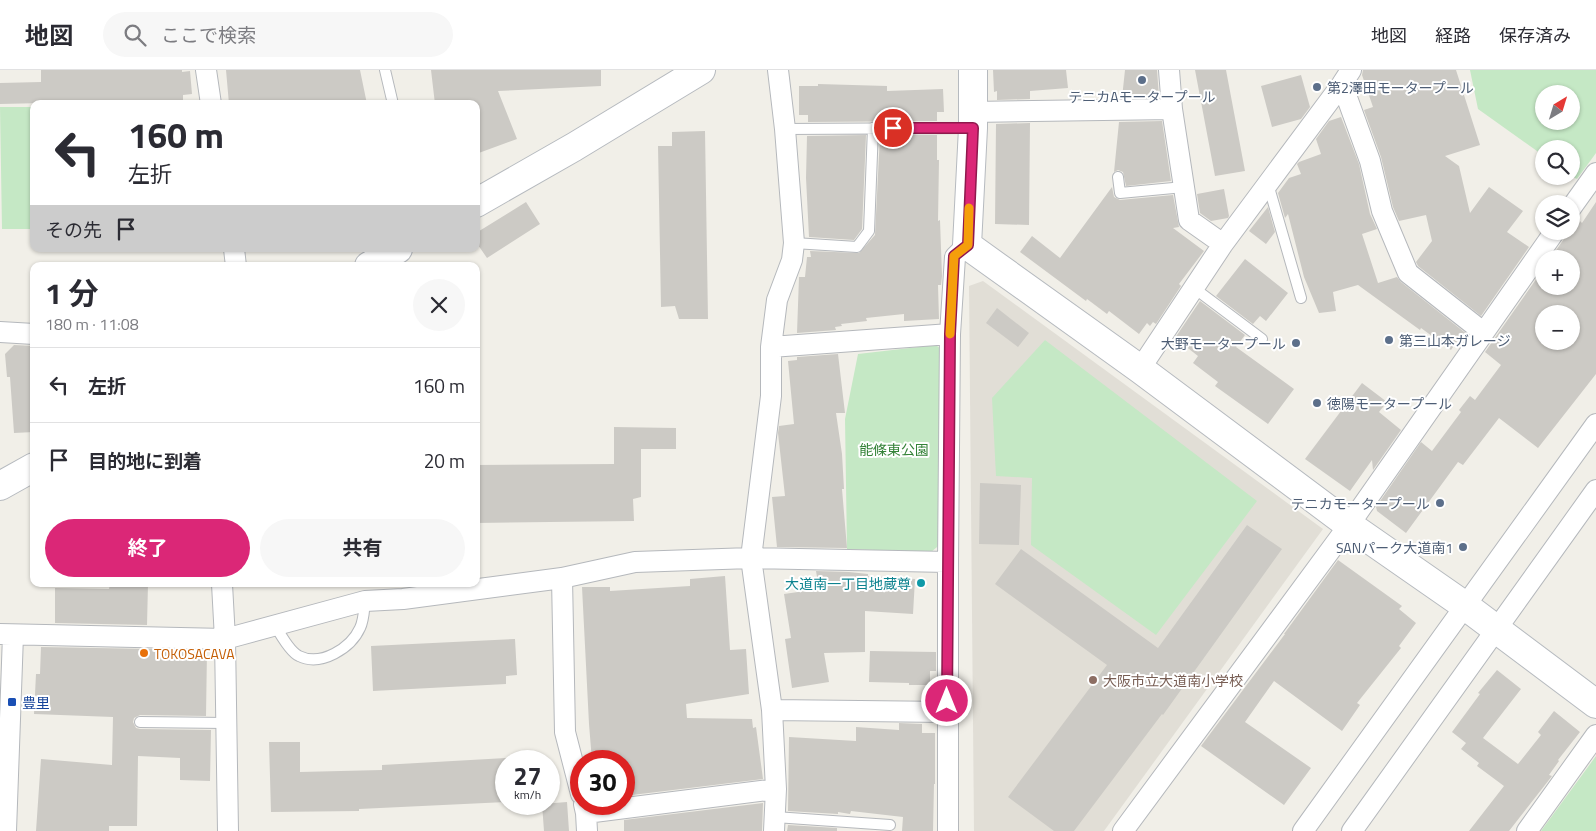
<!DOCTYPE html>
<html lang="ja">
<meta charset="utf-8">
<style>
:root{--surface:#fff;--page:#f7f7f7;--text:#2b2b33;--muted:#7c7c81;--line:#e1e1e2;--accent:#db2777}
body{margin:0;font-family:"Titillium Web","Noto Sans JP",sans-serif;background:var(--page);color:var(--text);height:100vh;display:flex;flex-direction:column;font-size:19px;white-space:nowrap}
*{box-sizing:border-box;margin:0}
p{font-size:16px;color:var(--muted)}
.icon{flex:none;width:28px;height:28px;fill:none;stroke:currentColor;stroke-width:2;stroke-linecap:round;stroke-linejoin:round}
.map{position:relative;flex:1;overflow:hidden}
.sheet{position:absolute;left:30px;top:192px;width:450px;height:325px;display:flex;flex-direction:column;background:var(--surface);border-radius:10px;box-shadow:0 1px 4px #0004}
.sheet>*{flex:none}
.top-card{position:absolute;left:30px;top:30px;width:450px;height:152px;border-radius:10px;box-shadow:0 1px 4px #0004;background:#fff;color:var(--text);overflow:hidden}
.needle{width:32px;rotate:38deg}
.tools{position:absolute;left:1535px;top:15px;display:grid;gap:10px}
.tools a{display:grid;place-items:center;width:45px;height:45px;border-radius:50%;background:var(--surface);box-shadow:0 1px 4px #0004;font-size:25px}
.speed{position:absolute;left:495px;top:680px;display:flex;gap:10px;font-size:25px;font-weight:700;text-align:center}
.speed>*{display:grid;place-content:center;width:65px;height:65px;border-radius:50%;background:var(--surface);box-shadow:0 1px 4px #0004;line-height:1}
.speed small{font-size:12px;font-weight:400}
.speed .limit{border:8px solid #d22;background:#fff;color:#111}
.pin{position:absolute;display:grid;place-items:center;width:42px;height:42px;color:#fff;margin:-21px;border:2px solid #fff;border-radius:50%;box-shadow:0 1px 5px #0007}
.me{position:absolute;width:55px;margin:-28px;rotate:0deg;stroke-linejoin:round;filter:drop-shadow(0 0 4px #0008)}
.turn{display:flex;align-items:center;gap:18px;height:105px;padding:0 15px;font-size:22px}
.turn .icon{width:65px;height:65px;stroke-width:2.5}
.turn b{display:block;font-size:35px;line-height:42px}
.then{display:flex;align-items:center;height:48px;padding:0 15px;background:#0003;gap:10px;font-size:19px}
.round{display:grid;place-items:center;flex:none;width:52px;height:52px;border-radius:26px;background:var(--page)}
.headline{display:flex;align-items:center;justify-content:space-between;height:85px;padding:0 15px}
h1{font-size:30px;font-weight:700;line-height:38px}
.action{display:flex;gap:10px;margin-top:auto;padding:10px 15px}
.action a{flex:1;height:58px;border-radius:30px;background:var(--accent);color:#fff;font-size:20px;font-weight:700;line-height:58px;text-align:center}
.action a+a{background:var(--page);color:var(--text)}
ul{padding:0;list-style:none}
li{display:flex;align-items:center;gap:15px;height:75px;padding:0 15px;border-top:1px solid var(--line)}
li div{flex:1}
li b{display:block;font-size:19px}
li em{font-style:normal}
header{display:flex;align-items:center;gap:30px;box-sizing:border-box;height:70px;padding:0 25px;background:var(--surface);border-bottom:1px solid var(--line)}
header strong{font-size:24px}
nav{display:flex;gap:28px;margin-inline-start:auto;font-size:18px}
.search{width:350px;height:45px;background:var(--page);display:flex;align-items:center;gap:12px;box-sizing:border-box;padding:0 18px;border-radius:28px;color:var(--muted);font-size:19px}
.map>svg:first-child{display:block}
</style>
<header>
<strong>地図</strong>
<div class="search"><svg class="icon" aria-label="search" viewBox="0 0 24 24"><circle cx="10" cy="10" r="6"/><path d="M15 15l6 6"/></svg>ここで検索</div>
<nav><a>地図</a><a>経路</a><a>保存済み</a></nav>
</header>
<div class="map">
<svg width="1596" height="761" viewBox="0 0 1596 761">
<rect width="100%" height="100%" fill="#f1efe8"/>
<path fill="#e1ded6" d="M983,211L1323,459L1104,761H974L969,216Z"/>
<path fill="#c5e8c5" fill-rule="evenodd" d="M1470,0H1596V83L1577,109L1571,106V79H1544V86L1478,39ZM1544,24H1571V51H1544Z
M0,37H34V159H2Z
M1045,270L1257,431L1156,565L1031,475L1032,408L996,406L992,328Z
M936,275L943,281L942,473L931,482L847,479L845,349L858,284Z
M1596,686V761H1541Z"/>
<path fill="#cccac5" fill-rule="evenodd" d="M41,0H182V2L190,1L192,24L183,25V30L130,31V34H88V32L0,34V13L41,12Z
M226,0H360L367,34H229Z
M431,0H601V16L498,21L517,69L476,84V34H435Z
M993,0H1066L1068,18L1030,21V29L997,30V21L994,22Z
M1125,0H1157L1159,27L1122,28Z
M1195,0H1226L1245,101L1215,106Z
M1363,0H1456L1480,75L1445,86L1459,96L1470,143L1489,117L1523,141L1507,162L1529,177L1481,246L1418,196L1416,192L1432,171L1426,145L1399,151L1393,137L1381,87L1364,40L1373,37L1362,5Z
M1301,5L1310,37L1301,49L1272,57L1261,16Z
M818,14L887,16V21L943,19L944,42H937V51L808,52V45H799V16H818Z
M1341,47L1359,94L1370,144L1377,159L1362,164L1378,213L1397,207L1401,212L1468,265L1465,268L1461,265L1451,280L1421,258L1420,260L1358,215L1333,222L1336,241L1319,243L1304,207L1288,144L1285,148L1278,123L1289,108L1301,104L1297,94L1299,92L1321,84L1316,69L1329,51Z
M1162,51L1171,111L1126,116L1123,102L1118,100L1114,102L1119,52Z
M1030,53L1029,155L995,154L996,54Z
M705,61L708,249H679L675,236L661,237L658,76H672V62Z
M866,65L862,159L854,170L809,167L806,108L807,66Z
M880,65H937V90H939L938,151L940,150L942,206L941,215H938L939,249L904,251V244L866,248L867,251L841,254L842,256L835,257L836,260L797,263L799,207H805L807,187H811L810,181L859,183L875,165Z
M1112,117L1114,127L1120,130L1173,125L1179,157L1173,158L1204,181L1179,214L1181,216L1156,254L1153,252L1150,256L1147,253L1139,264L1109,241L1107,244L1087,229L1086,231L1020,182L1032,166L1060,188Z
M1224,119L1229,146L1228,148L1211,151L1200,143L1197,124Z
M526,132L540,154L487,188L476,172V163Z
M1596,132V304L1538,378L1499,348L1463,395L1458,392L1406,463L1377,441L1376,437L1421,372L1432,381L1461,342L1459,340L1470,326L1475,330L1501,295L1485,282L1544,198V216H1571V189H1550L1566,166L1568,167L1580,151L1582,153ZM1544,244H1571V271H1544Z
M1268,137L1275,162L1266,174L1249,161Z
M1245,189L1288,223L1266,251L1260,246L1253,254L1216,226Z
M1200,231L1245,265L1236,277L1294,319L1268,354L1215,316L1218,312L1193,293L1198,286L1175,268Z
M997,238L1029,263L1018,277L986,253Z
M14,275L34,276V362L14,363L10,307H7L5,284Z
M838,284L845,343H836L842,384L844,419H842L847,478L777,477L772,427L785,426L778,363L779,356L794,354L788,291L797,290V287Z
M1362,313L1387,332L1379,342L1401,360L1373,400L1372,390L1350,421L1305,389Z
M614,357L676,358V379H641V427L633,429L634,451L476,453V395L614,394Z
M980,413L1021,415L1019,475L979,474Z
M1247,455L1282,479L1163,645L1162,644L1074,761H1054L1008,727L1107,595L995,514L1021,479L1158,578Z
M1338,490L1402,536L1399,539L1416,553L1399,576L1401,578L1357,633L1360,635L1342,661L1274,611L1245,652L1311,698L1284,735L1201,676L1285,564H1284Z
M816,501L849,502L868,504V506L915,509L913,544L865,541V582L824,583L829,612L792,618L785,569L791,568L784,524L819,519Z
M725,506L730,580L746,579L749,624L686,634L687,648L752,649L753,658L756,657L763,709L624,726V691H592L589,654L582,517H610V521L690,516V509Z
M110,514H148L147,555L55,553V518L109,519Z
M515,569L517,605L506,606V614L373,621L371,576Z
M41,577L207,580L206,646L140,645L134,648L133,652L136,658L140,659L211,660L210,711L180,710V688L138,686L137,756H109V761H36L41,689L112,695L113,647L34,644L36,604H40Z
M870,581L936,582V601H930V615H909V613L869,612Z
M1497,600L1521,619L1483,668L1518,694L1541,665L1538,662L1554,641L1580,662L1558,690L1559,691L1549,705L1552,706L1509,761H1469L1504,716L1477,696L1479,693L1461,679L1466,673L1452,662L1480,624L1478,623Z
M899,653L922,654V663H935V714H934L933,761H902L903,747L851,741L850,744L838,742V744L788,741L789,667L856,671V657L899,660Z
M269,672H300V702L382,700V695L506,688V732L359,739V741L271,742Z
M567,732L569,761H544L542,734Z
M763,733L762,761H624V750Z
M788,755L837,758V761H787Z"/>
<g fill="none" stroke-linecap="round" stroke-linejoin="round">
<defs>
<path id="lane" d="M385,0L393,34
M785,59L972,58
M1118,107L1120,123L1184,117
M1268,114L1301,228
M794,173L857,177L869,161L873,58
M1194,218L1262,269
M275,555C280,564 290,582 299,586C321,597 351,578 360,558C364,550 364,539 365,531
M140,652L226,653
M775,747L890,755"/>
<path id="street" d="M206,0L211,34
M1169,0L1172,39L1189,150L1223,174
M1342,14L1370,91L1382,141L1408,203L1483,262
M973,42L1172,39
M1571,138L1596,103
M234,179L236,196
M0,262L34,264
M771,277L950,264
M1140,299L1223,174L1342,14L1351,0
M562,508L565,662L581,724
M222,514L225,569L228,761
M0,564L225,569L365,531L403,529L562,508L635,492L751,488L948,492
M772,640L947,642
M584,734L586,743L587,761
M586,743L776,719
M6,761L13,565
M774,761L776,719L772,640L751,488L771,326V277L777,230L792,190L794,173L785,59L778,0
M948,761V492L950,264L955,187L967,175
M1123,761L1349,455L1555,161
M1303,761L1596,354
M1352,761L1596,420
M1527,761L1596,665"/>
<path id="secondary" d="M973,0V58L967,175L1140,299L1349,455L1464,535L1596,634
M476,133L574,77L701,0
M369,196L398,179
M0,416L34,397"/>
</defs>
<use href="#lane" stroke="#b5b8bc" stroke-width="12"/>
<use href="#street" stroke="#b5b8bc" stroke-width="22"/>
<use href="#secondary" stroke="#b6babf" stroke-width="30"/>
<use href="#lane" stroke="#fff" stroke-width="10"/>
<use href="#street" stroke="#fff" stroke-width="20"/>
<use href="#secondary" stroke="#fff" stroke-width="28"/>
</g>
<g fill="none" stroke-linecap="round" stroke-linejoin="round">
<defs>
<path id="route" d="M893,58H973L968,175L954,186L950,264L947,631"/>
</defs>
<use href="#route" stroke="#8e194d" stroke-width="12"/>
<use href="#route" stroke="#db2777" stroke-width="9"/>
<path stroke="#f59e0b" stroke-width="9" d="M950,264L954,186L968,175L969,138"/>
</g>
<g fill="#5c6f8a" stroke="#fff" stroke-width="2">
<circle cx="1142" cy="10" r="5"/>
<circle cx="1317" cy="17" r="5"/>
<circle cx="1389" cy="270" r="5"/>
<circle cx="1296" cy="273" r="5"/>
<circle cx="1317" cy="333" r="5"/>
<circle cx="1440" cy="433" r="5"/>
<circle cx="1463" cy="477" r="5"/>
</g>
<circle fill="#0f9aa8" stroke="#fff" stroke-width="2" cx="921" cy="513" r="5"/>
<circle fill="#e8710a" stroke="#fff" stroke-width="2" cx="144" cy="583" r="5"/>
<circle fill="#8d6e63" stroke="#fff" stroke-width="2" cx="1093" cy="610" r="5"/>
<rect fill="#1a4fb4" stroke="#fff" stroke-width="2" x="7" y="627" width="10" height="10" rx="2.5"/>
<g text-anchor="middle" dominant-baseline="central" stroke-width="4" stroke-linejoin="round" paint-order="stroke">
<g font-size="14" fill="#4e5e75" stroke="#fff" text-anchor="start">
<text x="1327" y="17">第2澤田モータープール</text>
<text x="1142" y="26" text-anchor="middle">テニカAモータープール</text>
<text x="1399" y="270">第三山本ガレージ</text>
<text x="1286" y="273" text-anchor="end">大野モータープール</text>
<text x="1327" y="333">徳陽モータープール</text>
<text x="1430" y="433" text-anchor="end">テニカモータープール</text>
<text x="1453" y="477" text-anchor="end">SANパーク大道南1</text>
</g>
<g font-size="14" fill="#348238" stroke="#fff">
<text x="894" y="379">能條東公園</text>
</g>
<g font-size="14" fill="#0d838f" stroke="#fff" text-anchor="end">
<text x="911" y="513">大道南一丁目地蔵尊</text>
</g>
<g font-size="14" fill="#c56008" stroke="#fff" text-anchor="start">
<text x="154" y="583">TOKOSACAVA</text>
</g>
<g font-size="14" fill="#785e54" stroke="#fff" text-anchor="start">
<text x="1103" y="610">大阪市立大道南小学校</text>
</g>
<g font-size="14" fill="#164399" stroke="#fff" text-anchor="start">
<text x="22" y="632">豊里</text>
</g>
</g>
</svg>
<div class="tools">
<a><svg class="needle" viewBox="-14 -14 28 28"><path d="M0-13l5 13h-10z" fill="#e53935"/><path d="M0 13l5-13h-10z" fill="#7c7c81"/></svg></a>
<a><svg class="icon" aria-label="search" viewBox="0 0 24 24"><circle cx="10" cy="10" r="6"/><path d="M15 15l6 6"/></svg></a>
<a><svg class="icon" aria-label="layers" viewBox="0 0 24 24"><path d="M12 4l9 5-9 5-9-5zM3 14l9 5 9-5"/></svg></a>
<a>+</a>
<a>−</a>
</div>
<div class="speed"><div>27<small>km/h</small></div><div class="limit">30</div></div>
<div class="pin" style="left:893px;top:58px;background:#d93025"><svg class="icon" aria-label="arrive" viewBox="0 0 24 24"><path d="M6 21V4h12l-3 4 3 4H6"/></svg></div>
<svg class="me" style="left:947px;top:631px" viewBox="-20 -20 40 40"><circle r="17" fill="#db2777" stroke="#fff" stroke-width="3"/><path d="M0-11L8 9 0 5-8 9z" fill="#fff"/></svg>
<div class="top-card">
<div class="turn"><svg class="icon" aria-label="left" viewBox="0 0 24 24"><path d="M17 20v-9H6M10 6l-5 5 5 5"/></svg><div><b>160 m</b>左折</div></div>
<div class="then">その先<svg class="icon" aria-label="arrive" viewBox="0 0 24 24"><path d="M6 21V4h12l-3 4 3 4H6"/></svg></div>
</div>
<section class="sheet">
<div class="headline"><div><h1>1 分</h1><p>180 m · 11:08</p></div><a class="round"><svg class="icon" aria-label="close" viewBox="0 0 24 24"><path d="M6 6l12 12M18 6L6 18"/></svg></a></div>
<ul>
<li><svg class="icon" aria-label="left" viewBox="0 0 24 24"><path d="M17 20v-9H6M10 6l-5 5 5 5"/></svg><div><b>左折</b></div><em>160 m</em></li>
<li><svg class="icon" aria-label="arrive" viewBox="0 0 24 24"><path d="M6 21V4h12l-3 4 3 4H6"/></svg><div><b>目的地に到着</b></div><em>20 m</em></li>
</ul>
<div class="action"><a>終了</a><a>共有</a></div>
</section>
</div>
